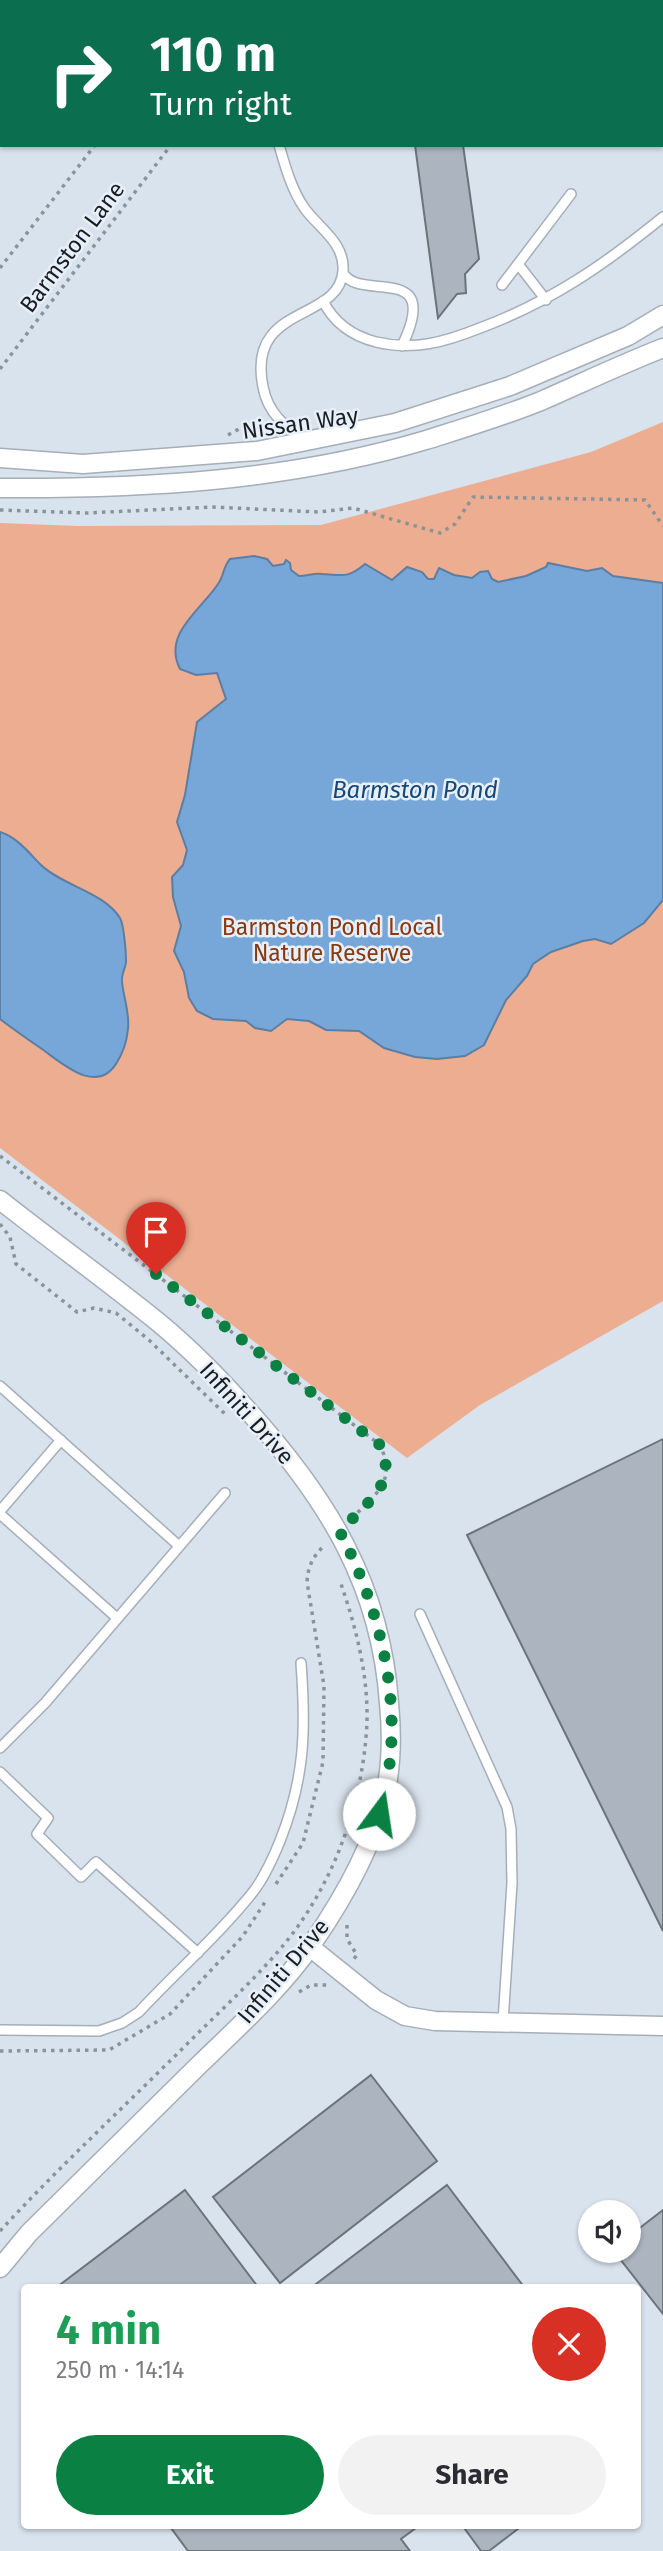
<!DOCTYPE html>
<meta charset="utf-8">
<style>
:root{--surface:#fff;--page:#f2f2f3;--text:#2b2b33;--muted:#7c7c81;--accent:#0b8043}
body{margin:0;font-family:"Fira Sans",sans-serif;background:var(--page);color:var(--text);height:100vh;display:flex;flex-direction:column;font-size:26px;white-space:nowrap}
*{box-sizing:border-box;margin:0}
p{font-size:23px;color:var(--muted)}
.icon{flex:none;width:38px;height:38px;fill:none;stroke:currentColor;stroke-width:2;stroke-linecap:round;stroke-linejoin:round}
.map{position:relative;flex:1;overflow:hidden}
.panel{position:absolute;left:21px;top:2284px;width:620px;height:245px;display:flex;flex-direction:column;background:var(--surface);border-radius:7px;box-shadow:0 2px 5px #0004}
.panel>*{flex:none}
.banner{position:absolute;left:0px;top:0px;width:663px;height:147px;box-shadow:0 2px 5px #0004;background:#0b6e4f;color:#fff;overflow:hidden}
.controls{position:absolute;left:578px;top:2200px;display:grid;gap:14px}
.controls a{display:grid;place-items:center;width:63px;height:63px;border-radius:50%;background:var(--surface);box-shadow:0 2px 5px #0004;font-size:35px}
.pin{position:absolute;display:grid;place-items:center;width:60px;height:60px;color:#fff;margin:-72px -30px;border-radius:50% 50% 50% 0;rotate:-45deg;box-shadow:0 0 7px #0007}
.pin .icon{rotate:45deg}
.me{position:absolute;width:77px;margin:-38px;rotate:14deg;stroke-linejoin:round;filter:drop-shadow(0 0 5px #0008)}
.turn{display:flex;align-items:center;gap:24px;height:147px;padding:0 35px;font-size:32px}
.turn .icon{width:91px;height:91px;stroke-width:2.5}
.turn b{display:block;font-size:49px;line-height:60px}
.round{display:grid;place-items:center;flex:none;width:74px;height:74px;border-radius:37px;background:var(--page)}
.head{display:flex;align-items:center;justify-content:space-between;height:119px;padding:0 35px}
h1{font-size:42px;font-weight:700;line-height:52px;color:#1e9e55}
.cta{display:flex;gap:14px;margin-top:auto;padding:14px 35px}
.cta a{flex:1;height:80px;border-radius:42px;background:var(--accent);color:#fff;font-size:28px;font-weight:700;line-height:80px;text-align:center}
.cta a+a{background:var(--page);color:var(--text)}
.map>svg:first-child{display:block}
</style>
<div class="map">
<svg width="663" height="2551" viewBox="0 0 663 2551">
<rect width="100%" height="100%" fill="#d9e3ed"/>
<path fill="#edad91" d="M663,422V1301L480,1405L407,1458L0,1148V523L78,526L321,525L591,452Z"/>
<path fill="#77a7d9" stroke="#5b7ea2" stroke-width="2" d="M254,556L267,559L273,566L284,564L286,560L290,563L291,570L299,576C306,576 314,573 322,574C343,575 347,579 365,564L392,580L407,567L422,572L428,579H434L439,568L454,575L472,578L480,572L488,571L492,579L498,582L526,576L546,567L548,563L587,571L602,568L613,576L663,583V900L644,923L611,944L595,939L583,941L551,952L533,964L527,976L506,1000L484,1045L465,1056L437,1059L415,1057L384,1048L359,1031L326,1030L309,1021L287,1019L271,1031L255,1028L246,1021L213,1019L197,1011L189,998L184,972L174,951L181,926L173,897L172,877L183,865L187,850L177,822L185,795L197,722L226,699L217,673L196,675L180,669C162,634 201,610 218,584C224,576 223,567 230,559Z
M0,832C17,837 29,853 41,865C63,886 104,892 120,918C124,925 126,953 126,961C126,968 121,974 122,981C123,997 130,1012 128,1029C127,1041 123,1053 116,1064C95,1096 60,1061 39,1047C26,1038 13,1029 0,1019Z"/>
<path fill="#acb5bf" stroke="#6b737b" stroke-width="2" d="M24,0H169L23,2Z
M415,145H463L479,259L465,274L466,293L457,294L438,318Z
M663,1439V1931L467,1535Z
M371,2075L437,2161L280,2283L213,2197Z
M447,2185L524,2287H312Z
M185,2190L258,2287H57Z
M663,2210V2314L613,2250H628V2237Z
M175,2525H420L401,2539L410,2551H188L171,2528Z
M462,2525H523L489,2551H481Z"/>
<g fill="none" stroke-linecap="round" stroke-linejoin="round">
<defs>
<path id="service" d="M501,0L503,2
M219,2L220,0
M518,2L519,0
M0,89L2,91
M662,120L663,122
M279,145C285,166 292,191 305,209C320,229 345,243 343,271C339,323 246,303 263,387C268,413 284,426 305,439
M343,273C360,303 443,260 402,346
M502,285L518,264
M546,300L518,264L571,194
M323,301C334,323 353,336 376,342C414,351 445,342 480,328C552,301 604,265 663,217
M0,1386L178,1545
M0,1511L61,1440
M0,1514L117,1618
M420,1614L507,1807L511,1829L512,1883L503,2022
M0,1748L45,1703L225,1493
M0,1772L48,1818L37,1834L81,1877L96,1862L198,1953
M0,2030L99,2031L122,2023L139,2012C176,1972 219,1935 253,1892C264,1878 273,1858 280,1841C305,1778 306,1730 301,1663"/>
<path id="minor" d="M0,458L83,464L257,451L395,423L510,386L628,336L663,315
M0,488C142,489 289,481 426,440C464,428 504,416 541,401C582,383 622,364 663,348
M0,1200C52,1241 106,1280 158,1322C192,1350 223,1382 252,1415C328,1500 381,1586 389,1703C392,1734 392,1764 385,1795C372,1849 343,1899 312,1944C281,1989 238,2027 199,2065C143,2121 86,2177 29,2233L0,2268
M310,1947L376,2000L405,2016L435,2021L663,2026"/>
</defs>
<use href="#service" stroke="#a6aeb8" stroke-width="12"/>
<use href="#minor" stroke="#a6aeb8" stroke-width="21"/>
<path stroke="#8b939a" stroke-width="3.5" stroke-dasharray="3.5 5" stroke-linecap="butt" d="M282,2L283,0
M0,268L95,145
M0,369L171,145
M228,435L246,425H266
M0,510L87,513L212,507L319,512L353,508L440,533L455,524L473,497L645,500L663,526
M0,1156L379,1444C399,1480 375,1495 350,1520
M0,1224L10,1237L16,1264L77,1312L94,1308L116,1313L149,1340L225,1414
M276,1884L303,1843L323,1762L324,1686L307,1582C308,1566 313,1556 325,1545
M347,1925V1939L357,1955L352,1961
M299,1992L311,1985H328
M0,2051L109,2050L170,2014L243,1936L267,1899
M0,2231C60,2166 125,2106 187,2044C222,2009 260,1975 290,1937C334,1880 360,1808 366,1737C371,1684 357,1630 340,1581"/>
<use href="#service" stroke="#fff" stroke-width="9"/>
<use href="#minor" stroke="#fff" stroke-width="18"/>
</g>
<g fill="none" stroke-linecap="round" stroke-linejoin="round">
<path stroke="#0b8043" stroke-width="12" stroke-dasharray="0 21.6" d="M156,1274L379,1444C401,1485 364,1503 340,1532C384,1616 408,1721 379,1814"/>
</g>
<g text-anchor="middle" dominant-baseline="central" stroke-width="5" stroke-linejoin="round" paint-order="stroke">
<g font-size="23" fill="#1a1e21" stroke="#e7f0fa">
<text transform="translate(72 247) rotate(-53)">Barmston Lane</text>
<text transform="translate(300 423) rotate(-8)">Nissan Way</text>
<text transform="translate(247 1413) rotate(48)">Infiniti Drive</text>
<text transform="translate(283 1971) rotate(-50)">Infiniti Drive</text>
</g>
<g font-size="23" fill="#893910" stroke="#e7f0fa">
<text x="332" y="927">Barmston Pond Local<tspan x="332" dy="26">Nature Reserve</tspan></text>
</g>
<g font-size="24" font-style="italic" fill="#164979" stroke="#e7f0fa">
<text x="415" y="790">Barmston Pond</text>
</g>
</g>
</svg>
<div class="controls">
<a><svg class="icon" aria-label="sound" viewBox="0 0 24 24"><path d="M4 9h4l5-4v14l-5-4H4zM17 9q2 3 0 6"/></svg></a>
</div>
<div class="pin" style="left:156px;top:1274px;background:#d93025"><svg class="icon" aria-label="arrive" viewBox="0 0 24 24"><path d="M6 21V4h12l-3 4 3 4H6"/></svg></div>
<svg class="me" style="left:379px;top:1814px" viewBox="-20 -20 40 40"><circle r="19" fill="#fff"/><path d="M0-13L10 11 0 6-10 11z" fill="#0b8043"/></svg>
<div class="banner">
<div class="turn"><svg class="icon" aria-label="right" viewBox="0 0 24 24"><path d="M7 20v-9h11M14 6l5 5-5 5"/></svg><div><b>110 m</b>Turn right</div></div>
</div>
<section class="panel">
<div class="head"><div><h1>4 min</h1><p>250 m · 14:14</p></div><a class="round" style="background:#d93025;color:#fff"><svg class="icon" aria-label="close" viewBox="0 0 24 24"><path d="M6 6l12 12M18 6L6 18"/></svg></a></div>
<div class="cta"><a>Exit</a><a>Share</a></div>
</section>
</div>
